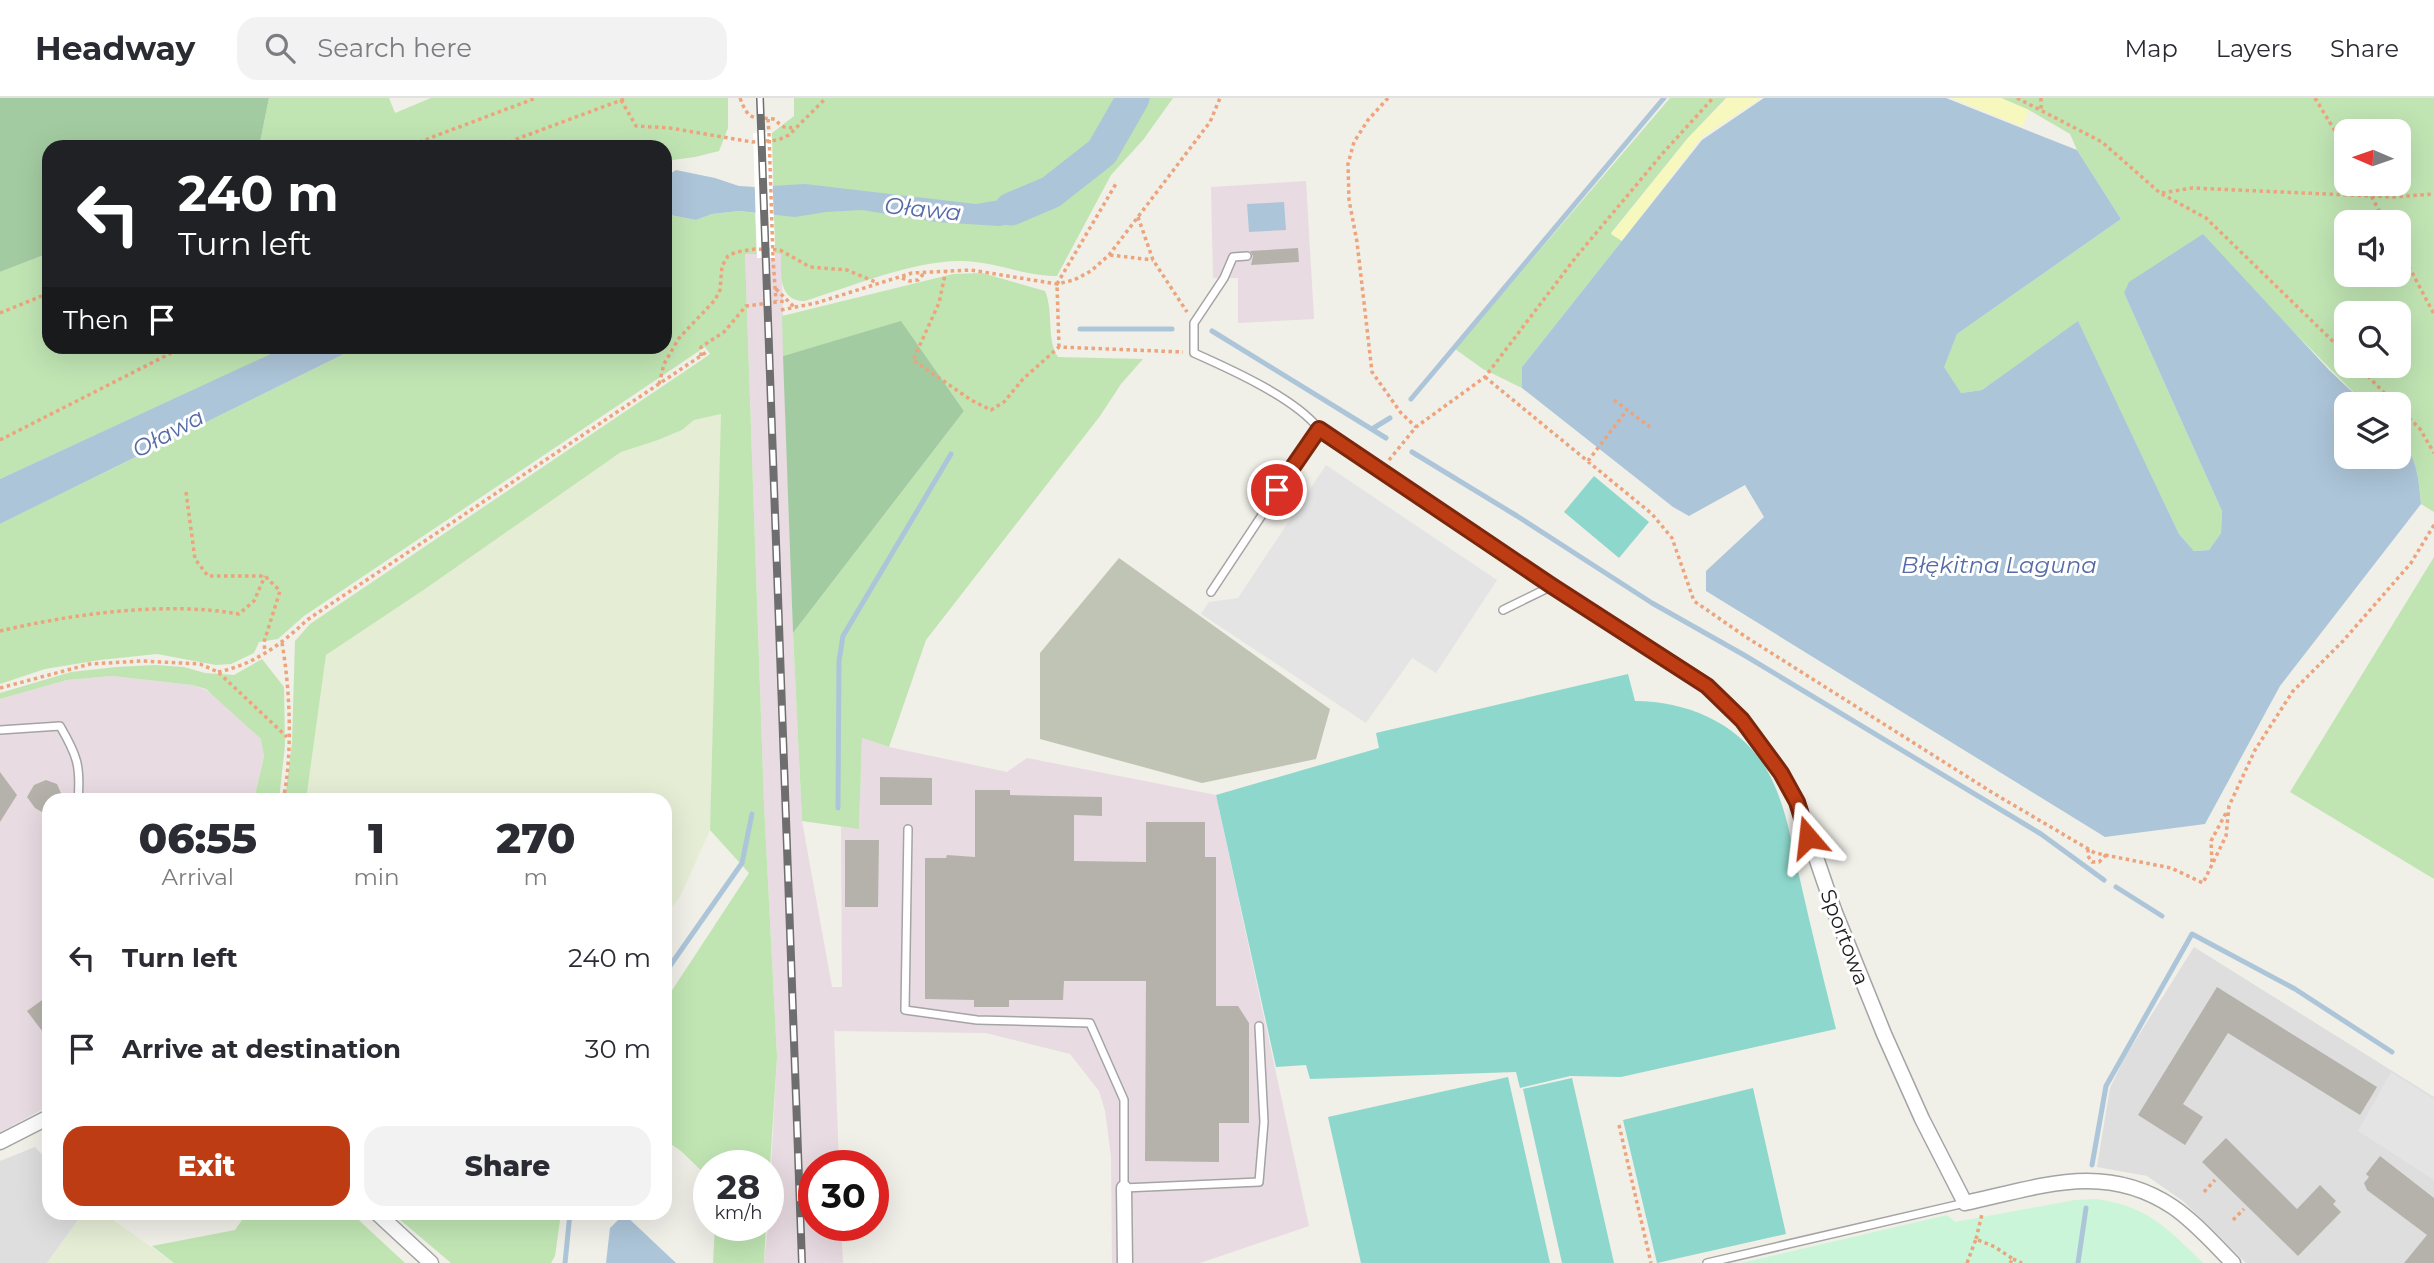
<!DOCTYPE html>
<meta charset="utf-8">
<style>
:root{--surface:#fff;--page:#f2f2f3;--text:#2b2b33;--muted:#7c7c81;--line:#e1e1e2;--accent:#be3c13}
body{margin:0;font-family:Montserrat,sans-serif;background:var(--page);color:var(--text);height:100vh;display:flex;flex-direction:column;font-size:26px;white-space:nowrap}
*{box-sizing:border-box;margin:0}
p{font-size:23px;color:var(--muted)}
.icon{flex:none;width:38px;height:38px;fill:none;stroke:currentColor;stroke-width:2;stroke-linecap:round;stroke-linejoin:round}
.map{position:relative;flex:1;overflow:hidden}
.sheet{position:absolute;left:42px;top:695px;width:630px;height:427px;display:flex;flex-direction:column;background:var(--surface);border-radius:21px;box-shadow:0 7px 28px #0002}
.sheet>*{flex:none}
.top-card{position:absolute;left:42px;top:42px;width:630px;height:214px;border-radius:21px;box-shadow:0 7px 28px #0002;background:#202124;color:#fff;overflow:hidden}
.needle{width:46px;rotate:272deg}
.tools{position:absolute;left:2334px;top:21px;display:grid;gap:14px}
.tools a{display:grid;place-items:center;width:77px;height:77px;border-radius:14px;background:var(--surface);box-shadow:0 7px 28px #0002;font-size:35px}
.speed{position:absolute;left:693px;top:1052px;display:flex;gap:14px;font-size:35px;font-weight:700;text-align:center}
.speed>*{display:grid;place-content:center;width:91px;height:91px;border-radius:50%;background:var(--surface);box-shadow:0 7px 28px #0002;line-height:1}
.speed small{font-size:18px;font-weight:400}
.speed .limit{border:10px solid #d22;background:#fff;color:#111}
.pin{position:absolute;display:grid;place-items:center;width:60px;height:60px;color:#fff;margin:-30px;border:4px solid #fff;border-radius:50%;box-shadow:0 2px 7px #0007}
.me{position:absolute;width:77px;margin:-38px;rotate:343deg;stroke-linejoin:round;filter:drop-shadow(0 0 5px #0008)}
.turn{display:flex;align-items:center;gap:24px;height:147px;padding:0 21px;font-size:32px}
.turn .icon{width:91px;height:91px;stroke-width:2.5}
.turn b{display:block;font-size:49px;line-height:60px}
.then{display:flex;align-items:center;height:66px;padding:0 21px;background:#0003;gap:14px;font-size:26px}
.eta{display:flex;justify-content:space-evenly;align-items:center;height:119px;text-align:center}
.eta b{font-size:42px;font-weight:800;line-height:49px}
.button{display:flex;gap:14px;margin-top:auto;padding:14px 21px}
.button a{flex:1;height:80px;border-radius:21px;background:var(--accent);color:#fff;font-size:28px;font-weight:800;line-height:80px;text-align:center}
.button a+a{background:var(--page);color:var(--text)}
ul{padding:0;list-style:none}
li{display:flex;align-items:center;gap:21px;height:91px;padding:0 21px}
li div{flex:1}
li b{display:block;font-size:26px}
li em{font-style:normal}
header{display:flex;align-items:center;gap:42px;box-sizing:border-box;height:98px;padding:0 35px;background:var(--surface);border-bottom:2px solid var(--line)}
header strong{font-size:33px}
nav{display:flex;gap:38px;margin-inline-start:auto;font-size:24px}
.search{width:490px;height:63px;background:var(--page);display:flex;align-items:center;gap:18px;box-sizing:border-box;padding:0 24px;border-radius:21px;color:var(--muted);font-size:26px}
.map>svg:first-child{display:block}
</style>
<header>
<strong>Headway</strong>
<div class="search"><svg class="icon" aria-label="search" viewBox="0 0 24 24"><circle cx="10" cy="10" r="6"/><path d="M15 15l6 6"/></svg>Search here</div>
<nav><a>Map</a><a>Layers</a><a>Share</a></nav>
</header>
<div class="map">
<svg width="2434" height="1165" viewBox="0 0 2434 1165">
<rect width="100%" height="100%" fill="#f0efe8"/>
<path fill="#dedede" d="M2194,849L2434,999V1165H2246L2183,1103L2147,1078L2097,1069L2110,990L2125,959Z
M35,1049L49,1064V1115H83L47,1165H0V1063Z"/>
<path fill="#e8dbe2" d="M1306,83L1314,221L1238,225V180H1213L1211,89Z
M781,155L793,535L802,723L832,889H842L841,729L859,730L862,640L889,649L1007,674L1027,660L1216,697L1309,1128L1200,1165H1112L1111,1058L1105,1013L1099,993L1070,956L986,935L835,933L834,930L839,1067L814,1068V1127H841L843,1165H764L768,1127L777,959L764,706L745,156Z
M112,578L192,587L206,592L218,600L261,641L263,647L264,657L254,702H49V1008L0,1034V601L67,582Z"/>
<path fill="#c0c4b4" d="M1119,460L1330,611L1316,661L1202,685L1040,641V555Z"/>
<path fill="#e5edd5" d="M722,316L710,732L679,801L665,816V702H306L326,557L425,491L621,354L658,342L682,332L694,322Z
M83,1115H103L174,1165H47Z"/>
<path fill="#c0e5b3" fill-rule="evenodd" d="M269,0H389L395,15L431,0H728V30L719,53L695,59L665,63V49H259Z
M794,0H1173L1143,42L1111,77L1057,178C1023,178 994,163 961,163C916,162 849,189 805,203C778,203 781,176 781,156L775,155L772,35L794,18Z
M1670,0H1726L1687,41L1611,135L1622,143L1522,269V290L1483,271L1455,251Z
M2001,0H2434V414L2421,406C2419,383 2417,356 2399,340V306H2365L2277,217L2124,195L2222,413L2221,435L2209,452L2194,453L2179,436L2078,224L1982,292L1961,295L1943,269L1957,236L2121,121L2077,52L2070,36L2029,12ZM2347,33H2399V86H2347ZM2347,124H2399V177H2347ZM2347,215H2399V268H2347Z
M739,113L755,115L757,156H745L764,706L777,959L768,1099V1068H709V1080L681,1053L665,1042V903L749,775L710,732L721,316L694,322L682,332L658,342L621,354L425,491L326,557L306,702H285L292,645L295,543L310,526L703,261L710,256L705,249L304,518L278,541L259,544L254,555L231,566L216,567L157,556L100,562L45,571L0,586V426L358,249L665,248V116L696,122L712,116Z
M49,155V248L288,249L0,381V174Z
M982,175L1045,193C1054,214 1046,241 1058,259L1143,261L1121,286L1100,318L926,542L889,649L862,640L859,731L802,723L793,535L964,313L901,224L783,258L782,218L953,176Z
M2434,459V781L2290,694Z
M262,561L284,589L285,647L279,702H254L264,658L261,641L206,591L192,587L112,578L67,582L0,601V595L71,574L116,569L155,567L184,569L205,575L234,577Z
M247,1115H351L405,1165H174L152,1148L235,1132Z
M392,1115H561L555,1158L551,1165H451Z
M715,1127H766L764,1165H713Z"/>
<path fill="#a3cba1" d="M0,0H269L259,49H49V155L0,174Z
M901,223L964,313L793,535L783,258Z"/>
<path fill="#f6f8be" d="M1727,0H1761L1702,39L1622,143L1611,136L1689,39Z
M1951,0H2001L2029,12L2023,29Z"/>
<path fill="#caf5d8" d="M2097,1101C2149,1109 2168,1131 2203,1165H1741L1947,1117L1955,1124L2075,1102Z"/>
<path fill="#8ed7cc" d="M1594,378L1649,424L1619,460L1564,414Z
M1628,576L1635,603C1692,603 1749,630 1773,684C1788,716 1793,753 1801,786C1812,835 1824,883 1836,931L1621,979L1570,978L1520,990L1516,974L1310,981L1306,967L1276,969L1216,697L1379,650L1376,635Z
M1508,979L1550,1165H1361L1328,1019Z
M1572,980L1614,1165H1562L1523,991Z
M1753,990L1786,1136L1657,1165L1623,1022Z"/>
<path fill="#e4e4e4" d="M1326,367L1497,482L1436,575L1412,560L1366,625L1201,516L1209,504L1238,500Z
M2391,974L2434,1001V1082L2358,1033Z"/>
<path fill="#adc5d9" d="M1764,0H1946L2077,52L2121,121L1957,236L1944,269L1961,295L1982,292L2078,223L2179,436L2194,453L2209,452L2221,435L2222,413L2124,195L2129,184L2203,136L2329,272L2365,306H2347V359H2399V340C2417,356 2419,383 2421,406L2280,588L2205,726L2105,739L1706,493V473L1764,419L1745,387L1689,418L1673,409L1522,290V269L1702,42Z
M676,72L715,80L739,88L755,89L805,86L976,106L1018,99L1047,85L1055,101L1018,125L999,128L936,124L862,112L826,114L795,119L739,113L712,116L696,122L665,116V79Z
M1284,104L1286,132L1249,134L1247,106Z
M288,248L358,249L0,426V381Z
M624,1116L676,1165H606L610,1130Z"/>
<path fill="#fff" d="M771,34L775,160H757L753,35Z"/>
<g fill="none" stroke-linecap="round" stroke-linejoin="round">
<path stroke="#adc5d9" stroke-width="5" d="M1080,231H1172
M1212,233L1386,340
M1411,301L1664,0
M1372,331L1390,320
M1412,354L1517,418L1652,505L1744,557L2041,736L2104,782
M838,710L839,563L843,538L951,356
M2116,789L2162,818
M665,875L742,765L752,716
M2092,1067L2106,988L2192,836L2295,891L2392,954
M565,1165L570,1115
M2078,1165L2086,1110"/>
<path stroke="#adc5d9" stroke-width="33" d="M1011,111L1051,94L1102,54L1133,0"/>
</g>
<path fill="#b5b2ab" d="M1298,150L1299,164L1251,167L1253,158L1250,153Z
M0,674L17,697L0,724Z
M880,679L932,680V707H880Z
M46,682L57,686L64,702H49V718L35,710L27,699L34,687Z
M975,692H1010V697L1102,699V718L1074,717V763L1146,764V724H1205V759H1216V908H1238L1249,925V1025H1219V1064L1145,1063L1146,883H1064L1063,902H1009V909H974V902L925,901V760H946L947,757L975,759Z
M845,742H879L878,809H845Z
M2217,889L2377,989L2360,1017L2228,935L2183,1006L2203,1019L2185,1047L2138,1017Z
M49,897V942L27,913Z
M2226,1040L2297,1111L2320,1087L2336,1103L2333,1106L2341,1114L2298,1158L2202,1064Z
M2380,1058L2434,1100V1165H2404L2427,1137L2367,1092L2364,1085L2369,1079L2366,1076Z"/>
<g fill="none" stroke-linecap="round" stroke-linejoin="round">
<defs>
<path id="service" d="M1211,494L1319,331C1295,300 1230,271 1194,255V225L1224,180L1233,159L1247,158
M1503,512L1552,488
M0,632L60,628C77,657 81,668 78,702
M908,731L905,912L977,922L1090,925L1124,1002V1090L1259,1084L1264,1024L1259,928
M1707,1165L1965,1105"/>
<path id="minor" d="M1319,331L1552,488L1707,588L1742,622L1781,675L1797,704L1834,812L1884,936L1922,1021L1965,1105C2040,1089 2104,1063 2173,1109C2195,1124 2214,1146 2233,1165
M0,1044L49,1019
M1124,1090L1125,1165
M377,1115L431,1165"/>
</defs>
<use href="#service" stroke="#a4a4a4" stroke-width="10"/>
<use href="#minor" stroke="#a4a4a4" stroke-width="17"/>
<path stroke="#eda37c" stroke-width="3.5" stroke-dasharray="3.5 3.5" stroke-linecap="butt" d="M740,0C749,24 753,19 775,21C781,29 785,31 795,29
M1388,0L1368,22L1354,44L1348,66L1349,102L1357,144L1372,274L1401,315L1416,329
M2017,0L2102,44L2160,95L2206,120L2347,257
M2041,0V11
M2315,0L2347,53
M621,2L636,28L670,30L752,44L778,42L789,37L826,0
M768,21L769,35
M406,49L536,0
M504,49L514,42L627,0
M2365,86L2385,124
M2162,95L2192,90L2394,99L2434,96
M1138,119L1153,162L1187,214
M2399,150L2434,216
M1110,157L1153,162
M773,160L776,203
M946,172L939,205L913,262L971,302L991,312L1004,304L1023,281L1059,249L1183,254
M902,180L909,183L918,182L925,174
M776,191L795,210
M781,212L816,205L912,175L971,172L1057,186L1074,182L1091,173L1109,157L1210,24L1220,0
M0,215L49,195
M1059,249L1057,186L1117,84
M701,258V249L724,234L746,208L785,203
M2358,268L2395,306
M1485,279L1652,416L1672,440L1694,503L1746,539L1993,695L2095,755L2171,770L2203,785L2226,738L2229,708L2255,652L2293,593L2343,543L2411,465L2434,427
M659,286L664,266L679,240L715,202L720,192L722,168L728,158L736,154L755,151L780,152L810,169L847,172L878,185
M1614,302L1650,329
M2399,310L2420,331L2434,355
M0,342L185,248
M1389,362L1416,329L1485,279L1576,159L1663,55L1713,0
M1588,363L1627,312
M186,394L195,461L208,478H265L280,493L264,544L265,554
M0,533C72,516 166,503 239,516L254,503L265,478
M282,545C290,590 293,657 283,702
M218,574C253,567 282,546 307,522L708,253
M0,590L90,566L142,563L200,566L218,574L287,639
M2088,751V758L2092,764H2099L2106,757
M2212,764L2211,743L2227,713
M1619,1027L1651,1165
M2204,1094L2215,1082
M2233,1122L2244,1111
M1976,1141L1982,1116
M2013,1161L2022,1165
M1967,1165L1976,1141L1995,1149L2013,1161L2010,1165"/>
<use href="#service" stroke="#fff" stroke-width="7"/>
<use href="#minor" stroke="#fff" stroke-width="14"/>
<defs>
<path id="rail" d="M760,0L802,1165"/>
</defs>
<use href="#rail" stroke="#6e6e6e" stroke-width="8"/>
<use href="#rail" stroke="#fff" stroke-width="5" stroke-dasharray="16" stroke-linecap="butt"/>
<path stroke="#eda37c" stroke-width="3.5" stroke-dasharray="3.5 3.5" stroke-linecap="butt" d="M769,35L773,160"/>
</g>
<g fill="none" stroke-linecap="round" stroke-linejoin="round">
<defs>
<path id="route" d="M1277,392L1319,331L1552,488L1707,588L1742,622L1781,675L1797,704L1808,739"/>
</defs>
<use href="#route" stroke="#7c270c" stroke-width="18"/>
<use href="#route" stroke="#be3c13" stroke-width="12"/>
</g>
<g text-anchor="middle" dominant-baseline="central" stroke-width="6" stroke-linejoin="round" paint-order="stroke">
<g font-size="21" fill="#202020" stroke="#fff">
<text transform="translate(1845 839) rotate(69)">Sportowa</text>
</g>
<g font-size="23" font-style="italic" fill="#556ba8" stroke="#fff">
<text transform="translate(923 111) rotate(6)">Oława</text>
<text transform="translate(168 335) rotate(-28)">Oława</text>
<text x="1999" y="467">Błękitna Laguna</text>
</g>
</g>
</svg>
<div class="tools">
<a><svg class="needle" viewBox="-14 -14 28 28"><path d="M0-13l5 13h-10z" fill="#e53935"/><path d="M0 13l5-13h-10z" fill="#7c7c81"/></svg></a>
<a><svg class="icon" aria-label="sound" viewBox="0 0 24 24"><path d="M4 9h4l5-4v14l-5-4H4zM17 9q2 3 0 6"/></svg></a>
<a><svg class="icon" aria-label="search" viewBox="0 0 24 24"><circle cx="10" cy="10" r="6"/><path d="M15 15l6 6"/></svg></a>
<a><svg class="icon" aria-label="layers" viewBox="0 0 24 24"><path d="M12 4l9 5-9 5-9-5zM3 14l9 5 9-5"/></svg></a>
</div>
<div class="speed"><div>28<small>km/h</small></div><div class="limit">30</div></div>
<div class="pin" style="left:1277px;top:392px;background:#d93025"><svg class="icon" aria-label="arrive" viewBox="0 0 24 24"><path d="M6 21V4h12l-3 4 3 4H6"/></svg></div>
<svg class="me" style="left:1808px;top:739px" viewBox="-20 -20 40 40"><path d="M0-17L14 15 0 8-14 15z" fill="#be3c13" stroke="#fff" stroke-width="4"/></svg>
<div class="top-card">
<div class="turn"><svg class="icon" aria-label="left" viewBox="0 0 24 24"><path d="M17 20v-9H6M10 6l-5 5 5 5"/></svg><div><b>240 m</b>Turn left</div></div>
<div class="then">Then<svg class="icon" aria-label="arrive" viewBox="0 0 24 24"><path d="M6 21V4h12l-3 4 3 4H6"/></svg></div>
</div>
<section class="sheet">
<div class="eta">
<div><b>06:55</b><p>Arrival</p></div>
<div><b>1</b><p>min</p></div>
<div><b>270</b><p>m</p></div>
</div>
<ul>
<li><svg class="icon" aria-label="left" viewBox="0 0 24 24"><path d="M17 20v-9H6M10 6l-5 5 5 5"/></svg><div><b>Turn left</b></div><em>240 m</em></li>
<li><svg class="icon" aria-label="arrive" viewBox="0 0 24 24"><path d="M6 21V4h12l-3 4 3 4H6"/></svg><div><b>Arrive at destination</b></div><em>30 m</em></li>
</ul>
<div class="button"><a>Exit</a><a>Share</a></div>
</section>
</div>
